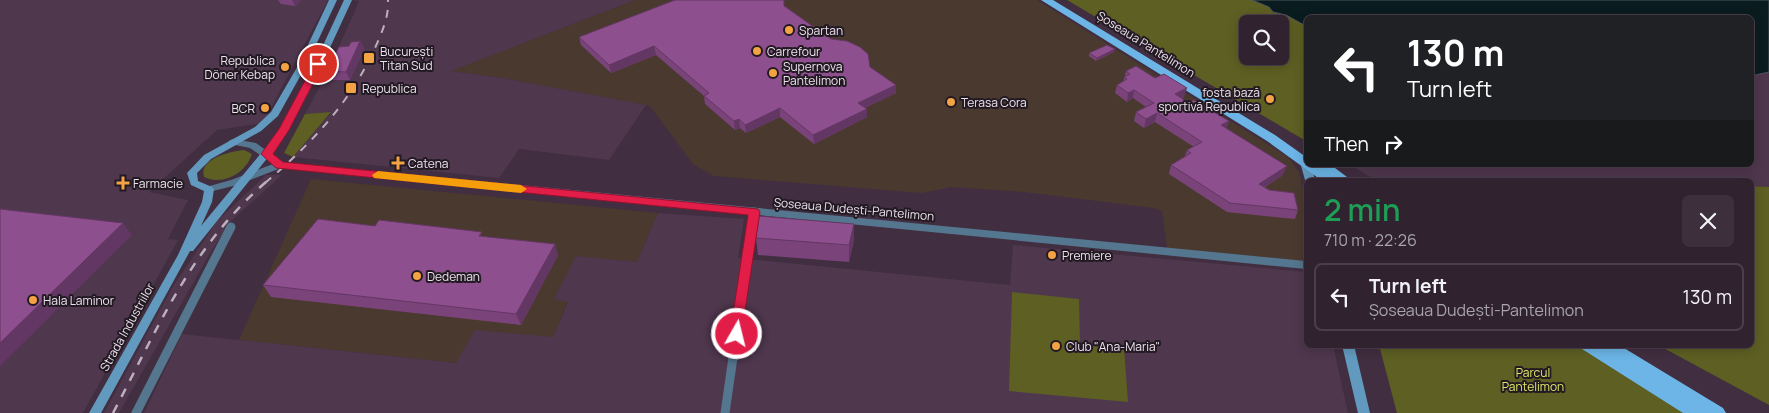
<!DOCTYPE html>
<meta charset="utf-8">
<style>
:root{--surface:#312230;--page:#3d2f3c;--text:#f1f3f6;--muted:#a8a4ab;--line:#4c3f4c}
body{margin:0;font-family:Manrope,sans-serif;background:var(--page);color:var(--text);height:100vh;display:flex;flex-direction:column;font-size:19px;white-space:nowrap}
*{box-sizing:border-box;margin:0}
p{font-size:16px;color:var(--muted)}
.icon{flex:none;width:28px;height:28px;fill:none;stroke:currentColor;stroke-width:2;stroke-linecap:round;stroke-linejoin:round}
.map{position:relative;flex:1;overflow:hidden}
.details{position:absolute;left:1304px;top:178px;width:450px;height:170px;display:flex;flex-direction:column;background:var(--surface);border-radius:8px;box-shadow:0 2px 12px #0003,0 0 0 1px var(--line)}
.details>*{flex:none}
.guide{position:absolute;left:1304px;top:15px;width:450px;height:152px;border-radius:8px;box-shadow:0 2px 12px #0003,0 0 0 1px var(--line);background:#202124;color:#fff;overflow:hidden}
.fabs{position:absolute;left:1239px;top:15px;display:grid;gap:10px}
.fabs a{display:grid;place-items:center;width:50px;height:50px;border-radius:8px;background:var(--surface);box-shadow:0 2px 12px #0003,0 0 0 1px var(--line);font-size:25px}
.pin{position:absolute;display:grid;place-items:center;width:42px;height:42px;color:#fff;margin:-21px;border:2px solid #fff;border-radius:50%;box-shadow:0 1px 5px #0007}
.me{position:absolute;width:55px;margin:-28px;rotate:8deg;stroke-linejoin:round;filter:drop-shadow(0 0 4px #0008)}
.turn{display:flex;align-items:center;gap:18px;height:105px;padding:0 20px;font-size:22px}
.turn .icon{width:65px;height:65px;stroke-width:2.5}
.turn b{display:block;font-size:35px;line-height:42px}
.then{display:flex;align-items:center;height:48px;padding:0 20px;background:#0003;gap:10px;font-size:19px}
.round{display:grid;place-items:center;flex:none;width:52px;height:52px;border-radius:8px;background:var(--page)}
.headline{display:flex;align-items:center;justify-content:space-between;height:85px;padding:0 20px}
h1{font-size:30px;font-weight:600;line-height:38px;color:#1e9e55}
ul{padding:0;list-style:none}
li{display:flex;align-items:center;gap:15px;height:68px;margin:0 10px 8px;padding:0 10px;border:2px solid var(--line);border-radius:8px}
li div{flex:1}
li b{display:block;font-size:19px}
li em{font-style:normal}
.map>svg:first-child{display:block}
</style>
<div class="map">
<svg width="1769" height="413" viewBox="0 0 1769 413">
<rect width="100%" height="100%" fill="#412e40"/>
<path fill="#4a392f" d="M635,0H1037L1288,157L1299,172L1306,202V261L1167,248L1162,211L1154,208L1024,192L951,187L922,193L714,176L693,164L650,106L503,78L450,71Z
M311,179L658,213L637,262L576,257L554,299L568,301L553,337L456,363L239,340Z"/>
<path fill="#4f374e" d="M0,0H328L263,123L217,130L149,192L188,200L168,239L178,240L83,413H0Z
M352,0H635L451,71L503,78L646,105L609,160L519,149L499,178L293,157L331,113L305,114L325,77L355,11L359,1Z
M1769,72V187L1751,186V180H1375L1351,165H1751V76Z
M266,175H282L232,220L212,250L119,413H104L172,288L217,221Z
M658,213L744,219L738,258L1010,285L1013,245L1306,272V345H1333L1348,413H144L182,334L456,363L475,330L553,337L568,302L554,299L576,256L637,262Z"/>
<path fill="#5d5f23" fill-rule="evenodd" d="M1067,0H1252L1269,7L1273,12L1286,15L1306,26V141ZM1248,24H1280V56H1248Z
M331,112L293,157L284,153L305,114Z
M244,150L252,154C246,173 223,186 204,177C198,159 231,151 244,150Z
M1751,186L1769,187V405L1658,345H1751Z
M1012,292L1079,299L1080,345L1124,348L1128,402L1009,391Z
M1379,345H1579L1687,413H1397Z"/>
<path fill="#0b1c20" stroke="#4f575e" d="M1252,0H1769V72L1751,76V18H1306V26L1286,15L1273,12L1269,7Z"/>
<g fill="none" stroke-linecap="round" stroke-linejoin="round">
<path stroke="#54768e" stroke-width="9" d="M136,413L231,227
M725,413L754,212"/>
<path fill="#54768e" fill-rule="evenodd" d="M233,139L256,143L282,162L1306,261V269L281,168L237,185L209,192L206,191L204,189L206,187L231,180L273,164L250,148L230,144L228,142L230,140Z"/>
<path fill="#629abf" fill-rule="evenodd" d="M329,0H337L307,64L278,116L261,131L211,159L197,173L198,181L212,187L214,189L212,202L201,226L276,135L307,80L344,0H352L315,80L285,136L193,251H190L101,413H89L178,255L202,202L204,191L191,185L187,173L204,155L255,127L271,112L299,64Z
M1305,159L1306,165H1311L1315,180H1306V182L1305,180L1300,162Z
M1342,345H1354L1370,413H1358Z"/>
<path fill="#6cb5e6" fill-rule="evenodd" d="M1041,0H1053L1275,135L1306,157V165H1331L1351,180L1334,178L1335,180H1321L1267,141Z
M1580,345H1619L1723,408L1726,413H1683L1582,349Z"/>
<path stroke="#bdafbd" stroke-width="2" stroke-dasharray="8 8" stroke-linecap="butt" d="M265,183C311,144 350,103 375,48C382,32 389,17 388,0"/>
<path stroke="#bdafbd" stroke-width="2.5" stroke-dasharray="9 9" stroke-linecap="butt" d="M113,413C158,328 191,247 266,182"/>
</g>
<path fill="#7a447a" d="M278,0H301L295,6L281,4Z
M785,6L870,67L896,93L865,108L867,117L814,144L780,117L746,133L740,128L735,130L705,104L704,96L656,55L611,73L581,45L579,37Z
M360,41L364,49L350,80H331L327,71L349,46Z
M1114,52L1096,61L1089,56V53Z
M1126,71L1184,97L1181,98L1189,103L1229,121L1226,129L1283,175L1265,187L1298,210L1295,219L1227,212L1169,174L1171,165L1185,156L1187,150L1194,147L1155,122L1144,128L1134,121L1136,112L1146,107L1133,98L1127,102L1115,93L1117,85L1123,82Z
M375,226L484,236L558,255L521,325L271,297L263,285Z
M756,238L854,240L849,262L758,255Z"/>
<path fill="#633763" d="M292,0H301L295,6Z
M360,41L364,49L350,80L346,72Z
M654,46L656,55L611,73L609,65Z
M1115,49L1114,52L1096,61L1097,58Z
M896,85V93L858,111V103Z
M1187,88L1184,97L1173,102L1175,94Z
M1134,90L1133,98L1127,102L1128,93Z
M780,108V117L746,133L745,125Z
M867,109V117L814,144L813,135Z
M1157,113L1155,122L1144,128L1146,119Z
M739,119L740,128L735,130L734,121Z
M1229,121L1226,130L1221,125Z
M1287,166L1283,175L1256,192L1259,184Z
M123,223L132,235L0,366V343Z
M854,224V240L849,262V245Z
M555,244L558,255L521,325L516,314Z"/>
<path fill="#8e4f8e" stroke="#633763" d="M675,0H784V6L831,39L847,41L860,47L868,54L870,67L896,85L858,103L867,109L813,135L780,108L745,125L739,119L734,121L704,96L709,93L654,46L609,65L579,37Z
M360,41L346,72L327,71L339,47L349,46L351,42Z
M1107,45L1115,49L1097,58L1089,53Z
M1136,66L1155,78L1164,74L1187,88L1175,94L1189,103L1194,100L1229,121L1221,125L1287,166L1259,184L1269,190L1294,193L1298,210L1230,203L1171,165L1191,153L1187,150L1202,142L1157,113L1146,119L1136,112L1154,103L1134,90L1128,93L1117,85L1127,79L1124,77L1130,74L1126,71Z
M0,209L123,223L0,343Z
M758,216L854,224L849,245L756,238Z
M318,219L375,226L379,220L482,232L479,236L555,244L516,314L263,285Z"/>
<path fill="#e11d48" stroke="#92132f" d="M318,61L323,64L289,130L273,154L283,162L758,209L760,212L741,337H732L730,334L748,215L276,168L261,154L279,129L314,64Z"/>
<path fill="#f59e0b" d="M378,171L521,185L527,189L521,193L374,178L372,175Z"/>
<g fill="#f4a344" stroke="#221a22" stroke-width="2">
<circle cx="789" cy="30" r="5"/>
<circle cx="757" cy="51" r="5"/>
<rect x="363" y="52" width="12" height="12" rx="2.5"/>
<circle cx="285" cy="67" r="5"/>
<circle cx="773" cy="73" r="5"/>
<rect x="345" y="82" width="12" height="12" rx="2.5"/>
<circle cx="1270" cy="99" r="5"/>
<circle cx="951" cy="102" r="5"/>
<circle cx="265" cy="108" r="5"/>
<path d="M395.5 155.5h5v5h5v5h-5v5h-5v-5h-5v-5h5z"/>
<path d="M120.5 175.5h5v5h5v5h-5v5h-5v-5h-5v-5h5z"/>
<circle cx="1052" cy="255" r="5"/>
<circle cx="417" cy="276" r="5"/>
<circle cx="33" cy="300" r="5"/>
<circle cx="1056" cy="346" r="5"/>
</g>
<g text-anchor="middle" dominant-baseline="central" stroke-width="4" stroke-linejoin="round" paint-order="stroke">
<g font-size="12" fill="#ede1ed" stroke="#221a22" text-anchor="start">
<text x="799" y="30">Spartan</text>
<text x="380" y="51">București<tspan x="380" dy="14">Titan Sud</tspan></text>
<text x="767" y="51">Carrefour</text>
<text x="275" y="60" text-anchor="end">Republica<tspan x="275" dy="14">Döner Kebap</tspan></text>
<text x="783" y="66">Supernova<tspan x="783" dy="14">Pantelimon</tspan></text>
<text x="362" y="88">Republica</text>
<text x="1260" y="92" text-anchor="end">fosta bază<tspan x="1260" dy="14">sportivă Republica</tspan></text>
<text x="961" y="102">Terasa Cora</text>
<text x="255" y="108" text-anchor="end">BCR</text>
<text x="408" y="163">Catena</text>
<text x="133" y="183">Farmacie</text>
<text x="1062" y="255">Premiere</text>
<text x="427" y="276">Dedeman</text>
<text x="43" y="300">Hala Laminor</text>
<text x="1066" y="346">Club "Ana-Maria"</text>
</g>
<g font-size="12" fill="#ede1ed" stroke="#221a22">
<text transform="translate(1146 44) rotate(32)">Șoseaua Pantelimon</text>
<text transform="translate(854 209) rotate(5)">Șoseaua Dudești-Pantelimon</text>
<text transform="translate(127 327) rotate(-61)">Strada Industriilor</text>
</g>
<g font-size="12" fill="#e1e667" stroke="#221a22">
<text x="1533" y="372">Parcul<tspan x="1533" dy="14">Pantelimon</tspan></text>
</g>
</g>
</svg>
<div class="fabs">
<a><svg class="icon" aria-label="search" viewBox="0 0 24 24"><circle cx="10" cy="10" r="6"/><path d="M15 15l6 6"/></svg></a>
</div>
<div class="pin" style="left:318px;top:64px;background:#d93025"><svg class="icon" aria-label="arrive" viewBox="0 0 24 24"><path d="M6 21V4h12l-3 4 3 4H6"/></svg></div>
<svg class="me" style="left:737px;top:334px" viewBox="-20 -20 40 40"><circle r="17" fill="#e11d48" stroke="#fff" stroke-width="3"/><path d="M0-11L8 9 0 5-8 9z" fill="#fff"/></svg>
<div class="guide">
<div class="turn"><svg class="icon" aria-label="left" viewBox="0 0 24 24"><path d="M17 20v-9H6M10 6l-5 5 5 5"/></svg><div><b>130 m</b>Turn left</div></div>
<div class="then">Then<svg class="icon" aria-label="right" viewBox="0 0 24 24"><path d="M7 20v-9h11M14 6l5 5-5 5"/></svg></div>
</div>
<section class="details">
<div class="headline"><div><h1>2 min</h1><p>710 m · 22:26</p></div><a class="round"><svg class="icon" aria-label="close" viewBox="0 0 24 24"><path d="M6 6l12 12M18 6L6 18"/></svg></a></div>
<ul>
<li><svg class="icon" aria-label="left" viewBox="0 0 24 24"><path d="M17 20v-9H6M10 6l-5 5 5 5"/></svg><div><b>Turn left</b><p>Șoseaua Dudești-Pantelimon</p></div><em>130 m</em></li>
</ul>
</section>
</div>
